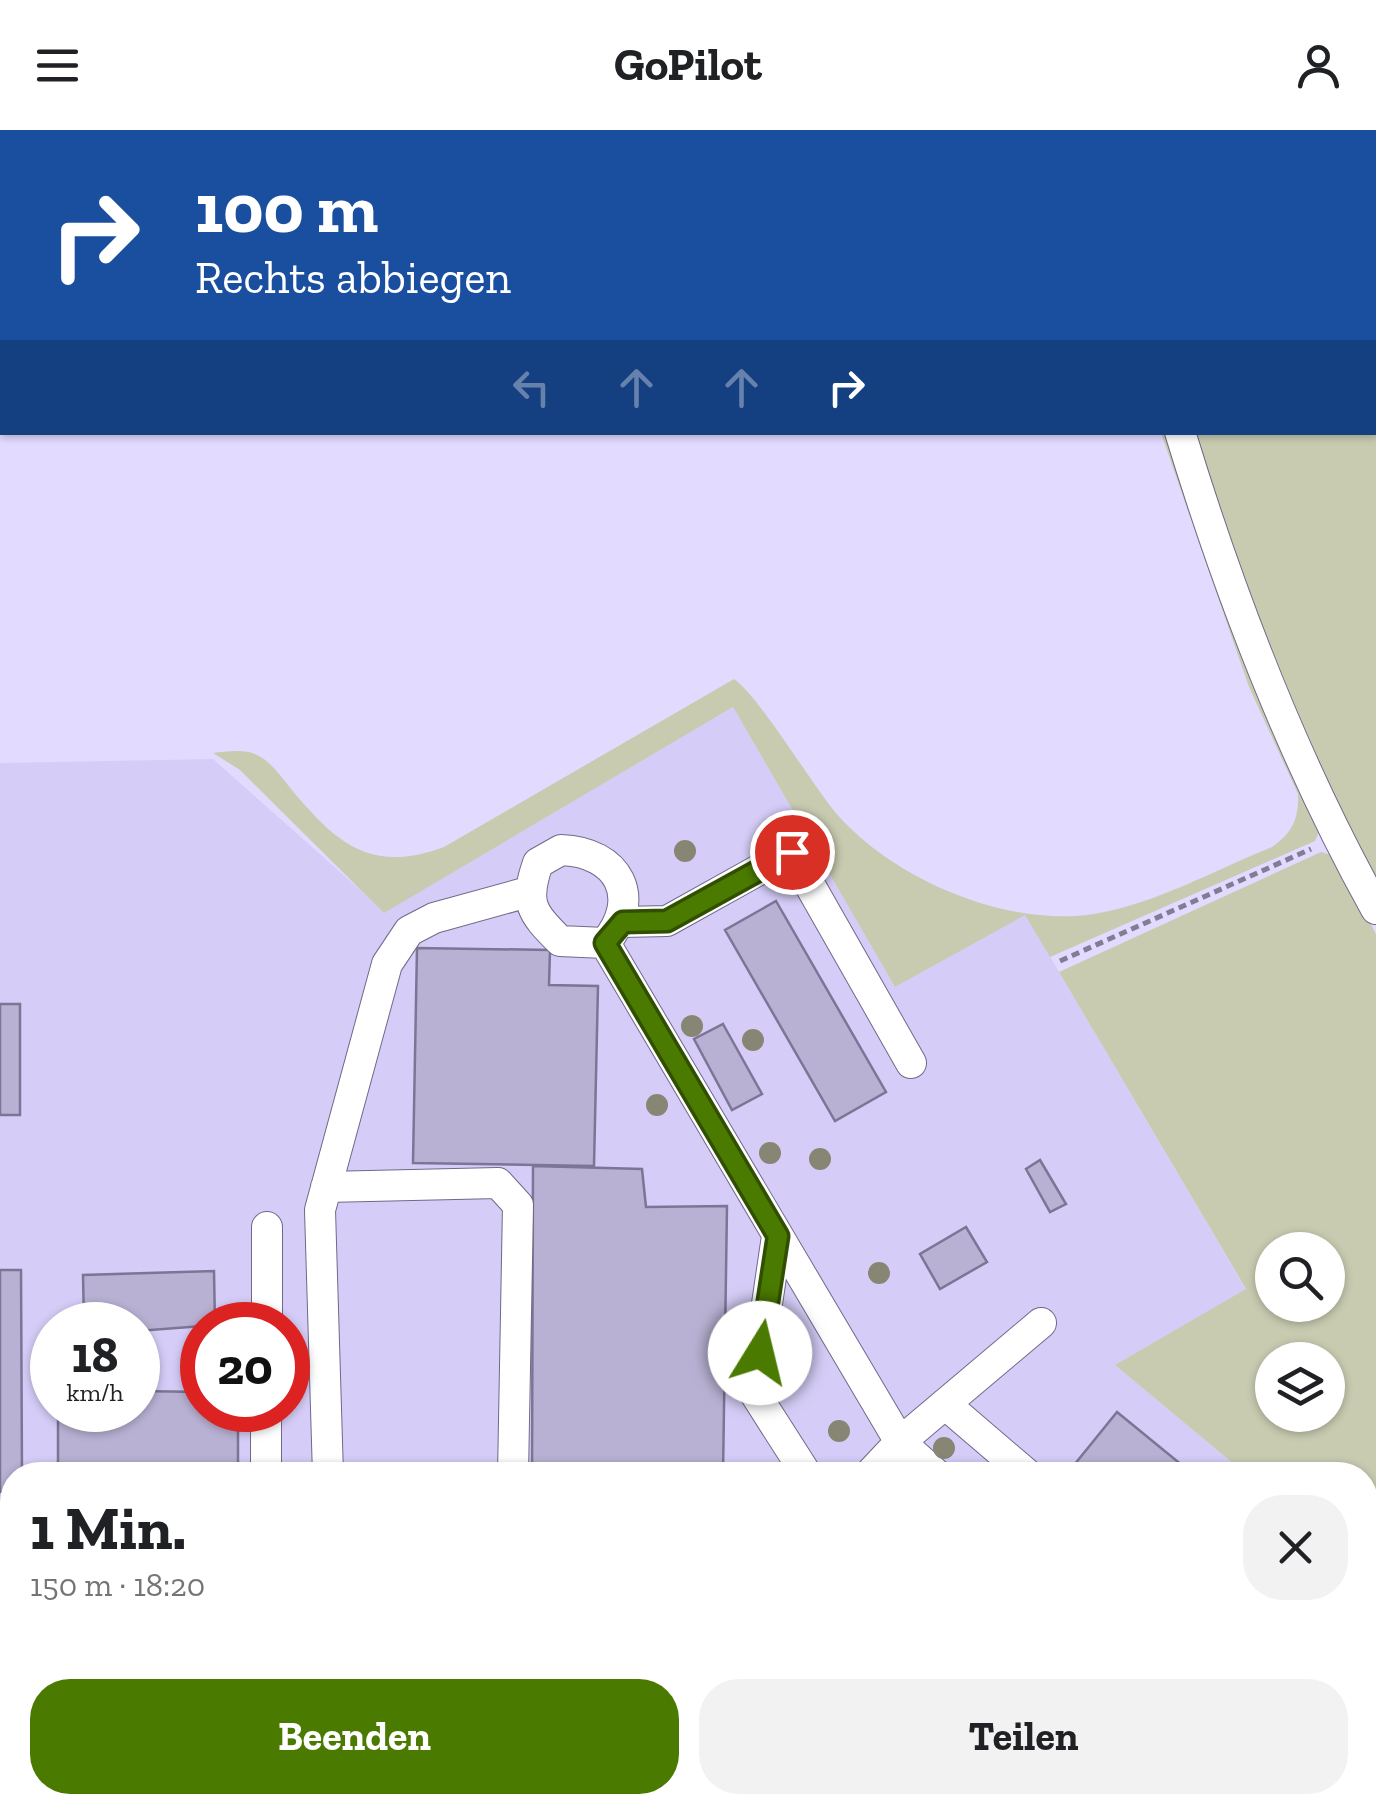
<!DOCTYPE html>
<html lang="de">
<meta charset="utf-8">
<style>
:root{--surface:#fff;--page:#f2f2f2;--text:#202124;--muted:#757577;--accent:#4b7a00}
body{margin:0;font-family:"Zilla Slab",serif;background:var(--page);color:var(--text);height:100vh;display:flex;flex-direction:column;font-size:38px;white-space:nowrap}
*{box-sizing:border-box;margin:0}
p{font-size:32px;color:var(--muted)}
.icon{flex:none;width:55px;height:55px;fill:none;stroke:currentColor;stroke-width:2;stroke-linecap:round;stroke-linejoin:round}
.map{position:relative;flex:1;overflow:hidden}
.drawer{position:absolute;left:0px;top:1332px;width:1378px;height:352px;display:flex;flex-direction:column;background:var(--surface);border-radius:40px 40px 0 0;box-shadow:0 2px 8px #0004}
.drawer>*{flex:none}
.guide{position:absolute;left:0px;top:0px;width:1378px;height:305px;box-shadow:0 2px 8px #0004;background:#1a4fa0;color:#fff;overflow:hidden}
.fabs{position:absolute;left:1255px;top:1102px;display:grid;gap:20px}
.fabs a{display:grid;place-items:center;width:90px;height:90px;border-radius:50%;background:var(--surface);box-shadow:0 2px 8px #0004;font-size:50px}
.speed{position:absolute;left:30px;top:1172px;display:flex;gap:20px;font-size:50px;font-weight:700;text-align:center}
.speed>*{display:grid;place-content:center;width:130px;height:130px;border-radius:50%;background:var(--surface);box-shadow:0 2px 8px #0004;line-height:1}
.speed small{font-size:25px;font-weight:400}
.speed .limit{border:15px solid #d22;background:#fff;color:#111}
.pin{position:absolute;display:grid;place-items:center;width:85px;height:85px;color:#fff;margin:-42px;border:5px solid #fff;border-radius:50%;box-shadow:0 2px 10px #0007}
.me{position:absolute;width:110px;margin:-55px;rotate:9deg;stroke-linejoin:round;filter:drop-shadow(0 0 8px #0008)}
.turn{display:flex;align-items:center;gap:35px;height:210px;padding:0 30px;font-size:45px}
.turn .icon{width:130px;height:130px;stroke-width:2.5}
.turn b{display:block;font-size:70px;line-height:85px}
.lanes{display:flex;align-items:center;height:95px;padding:0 30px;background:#0003;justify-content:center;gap:50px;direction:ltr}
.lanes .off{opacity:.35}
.round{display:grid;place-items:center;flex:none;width:105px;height:105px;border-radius:40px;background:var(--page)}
.summary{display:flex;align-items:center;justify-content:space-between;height:170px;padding:0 30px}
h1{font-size:60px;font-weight:700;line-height:75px}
.button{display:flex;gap:20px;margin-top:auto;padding:20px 30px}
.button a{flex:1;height:115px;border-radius:40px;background:var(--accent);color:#fff;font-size:40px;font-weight:700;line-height:115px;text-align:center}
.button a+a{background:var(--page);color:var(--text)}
header{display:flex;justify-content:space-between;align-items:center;height:130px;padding:0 30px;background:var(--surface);font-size:45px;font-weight:700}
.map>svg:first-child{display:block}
</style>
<header><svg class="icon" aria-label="menu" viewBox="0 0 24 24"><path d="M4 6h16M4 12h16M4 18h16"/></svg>GoPilot<svg class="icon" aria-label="person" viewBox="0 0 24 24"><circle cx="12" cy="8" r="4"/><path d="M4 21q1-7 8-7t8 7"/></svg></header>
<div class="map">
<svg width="1376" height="1683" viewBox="0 0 1376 1683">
<rect width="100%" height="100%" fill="#e2daff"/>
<path fill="#d5cdf7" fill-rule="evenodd" d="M733,577L895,857L1025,784L1246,1160L1115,1235L1247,1345H12V1672H1365V1508L1376,1518V1683H0V633L213,629L385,782ZM52,1195H138V1280H52ZM202,1195H288V1280H202Z"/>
<path fill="#c8cbb0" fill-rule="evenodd" d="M1376,189V758L1283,559L1191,303L1375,302Z
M1161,303H1167L1320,699L1315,711L1050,827L1025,785L895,857L733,577L384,783L240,640L213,623C228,622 245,618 259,626C272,633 282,648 292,660C337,714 371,744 444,717L734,549C758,565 811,653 835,682C891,748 1006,798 1094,784C1155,774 1215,740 1272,717C1292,703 1299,689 1298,664L1249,557Z
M1321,722L1335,726L1376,804V1518L1365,1508V1345H1247L1115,1235L1246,1159L1059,842ZM1272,1120H1328V1175H1272ZM1272,1230H1328V1285H1272Z"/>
<path fill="#b8b1d3" stroke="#7c7595" stroke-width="2.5" d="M776,771L886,962L835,991L725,800Z
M417,818L550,820L549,855L598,856L594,1036L413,1033Z
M0,874H20V985H0Z
M723,894L762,964L732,980L694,909Z
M1040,1030L1066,1074L1050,1082L1026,1039Z
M533,1036L642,1039L646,1077L727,1076L723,1345H532Z
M966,1097L987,1132L940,1159L920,1124Z
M0,1140H21L22,1345H12V1362H0Z
M214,1141L215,1195L138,1201V1195H84L83,1145Z
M138,1261L202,1262V1280H238V1345H58V1280H138Z
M1117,1282L1194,1345H1066Z"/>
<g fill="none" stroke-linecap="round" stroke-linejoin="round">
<defs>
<path id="minor" d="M1108,0L1109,2
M1180,302C1230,466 1293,630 1376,779
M561,720C619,722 643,768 605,813L560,811C531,782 524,773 538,733Z
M623,792L667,791L791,722L911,933
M605,813L900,1312L937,1345
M326,1057L498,1053L518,1075L513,1345
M777,1106L754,1262L807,1345
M267,1195V1097
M945,1274L1028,1345
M266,1345V1280
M328,1345L320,1080L387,834L409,801L434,788L528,762
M869,1345L900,1312L1041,1193
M0,1640H12
M267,1672L268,1683
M704,1672L712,1683"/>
</defs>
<use href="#minor" stroke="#706989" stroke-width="32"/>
<path stroke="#827c95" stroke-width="5" stroke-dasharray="8 5" stroke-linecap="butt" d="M1060,831L1311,719"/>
<use href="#minor" stroke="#fff" stroke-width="30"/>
</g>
<g fill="#878573">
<circle cx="685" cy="721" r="11"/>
<circle cx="692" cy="896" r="11"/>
<circle cx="753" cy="910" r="11"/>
<circle cx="657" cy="975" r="11"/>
<circle cx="770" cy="1023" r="11"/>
<circle cx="820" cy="1029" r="11"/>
<circle cx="879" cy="1143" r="11"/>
<circle cx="839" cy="1301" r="11"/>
<circle cx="944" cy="1318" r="11"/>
</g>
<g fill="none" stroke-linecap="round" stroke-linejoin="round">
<defs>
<path id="route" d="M760,1223L778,1106L605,813L623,792L667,791L792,722"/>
</defs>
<use href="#route" stroke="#314f00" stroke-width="25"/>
<use href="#route" stroke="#4b7a00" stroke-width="18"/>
</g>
</svg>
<div class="fabs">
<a><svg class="icon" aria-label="search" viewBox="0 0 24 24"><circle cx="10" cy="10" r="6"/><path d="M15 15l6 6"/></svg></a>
<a><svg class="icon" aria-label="layers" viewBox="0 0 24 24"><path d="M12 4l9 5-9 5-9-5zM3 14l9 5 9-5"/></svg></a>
</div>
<div class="speed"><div>18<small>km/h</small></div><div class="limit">20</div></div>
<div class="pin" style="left:792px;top:722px;background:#d93025"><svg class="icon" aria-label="arrive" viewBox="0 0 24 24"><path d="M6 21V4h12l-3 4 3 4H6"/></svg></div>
<svg class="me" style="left:760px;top:1223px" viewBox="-20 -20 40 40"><circle r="19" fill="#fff"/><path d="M0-13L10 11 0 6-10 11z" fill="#4b7a00"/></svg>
<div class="guide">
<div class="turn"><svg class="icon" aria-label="right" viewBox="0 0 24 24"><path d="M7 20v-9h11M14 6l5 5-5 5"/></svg><div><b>100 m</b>Rechts abbiegen</div></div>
<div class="lanes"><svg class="icon off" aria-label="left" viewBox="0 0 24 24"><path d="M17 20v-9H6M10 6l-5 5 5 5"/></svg><svg class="icon off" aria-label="ahead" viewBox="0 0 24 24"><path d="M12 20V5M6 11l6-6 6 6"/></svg><svg class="icon off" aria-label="ahead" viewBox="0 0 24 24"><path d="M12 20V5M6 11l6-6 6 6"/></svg><svg class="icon" aria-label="right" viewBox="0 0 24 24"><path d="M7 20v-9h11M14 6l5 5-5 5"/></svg></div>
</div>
<section class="drawer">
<div class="summary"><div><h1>1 Min.</h1><p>150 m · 18:20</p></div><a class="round"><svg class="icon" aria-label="close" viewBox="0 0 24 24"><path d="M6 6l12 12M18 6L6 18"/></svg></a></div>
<div class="button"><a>Beenden</a><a>Teilen</a></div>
</section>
</div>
